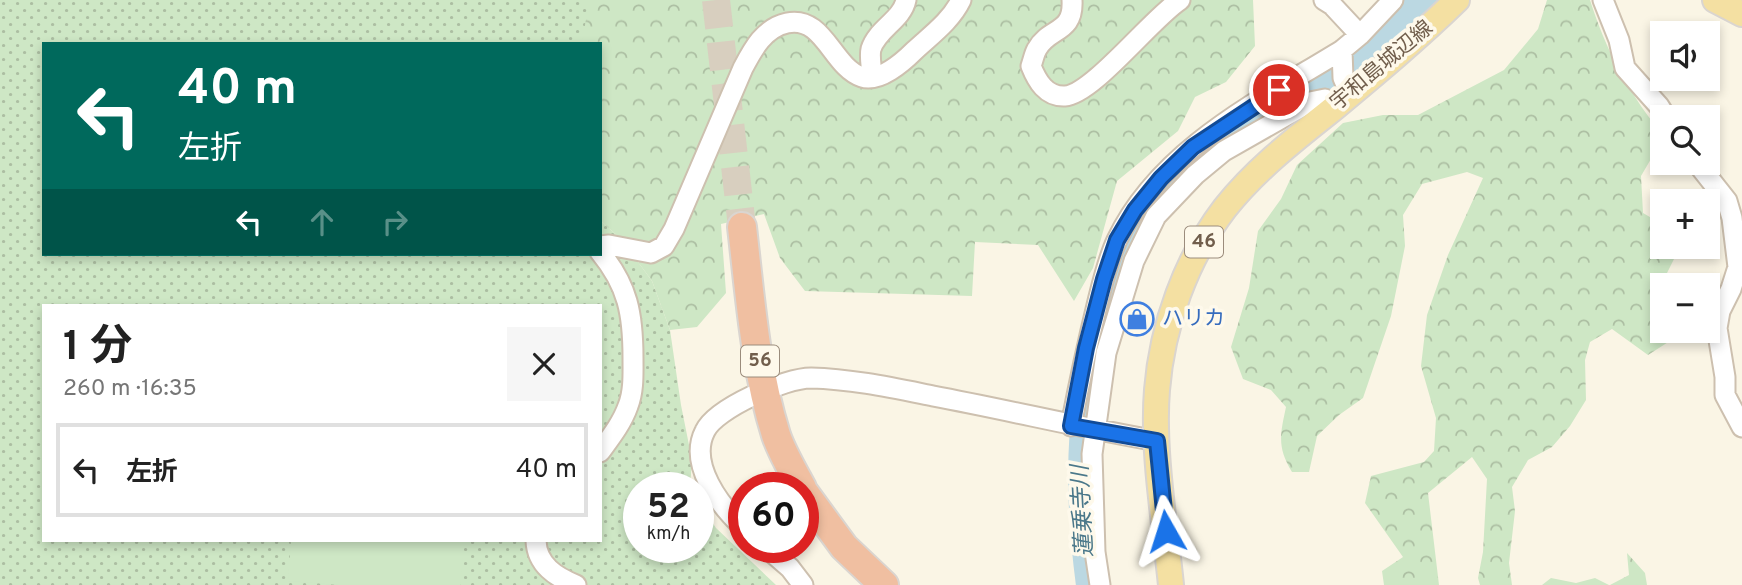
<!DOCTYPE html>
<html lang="ja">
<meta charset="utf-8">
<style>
:root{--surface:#fff;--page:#f6f6f6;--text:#222;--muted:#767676;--line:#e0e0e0}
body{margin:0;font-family:Overpass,"Noto Sans JP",sans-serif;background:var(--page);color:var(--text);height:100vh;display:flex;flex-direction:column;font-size:26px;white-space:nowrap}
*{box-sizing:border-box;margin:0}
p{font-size:23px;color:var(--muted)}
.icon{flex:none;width:38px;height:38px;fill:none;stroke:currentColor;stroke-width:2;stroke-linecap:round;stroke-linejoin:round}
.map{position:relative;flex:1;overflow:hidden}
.sheet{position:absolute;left:42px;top:304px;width:560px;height:238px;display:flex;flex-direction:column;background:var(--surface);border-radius:0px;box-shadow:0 4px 10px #0003}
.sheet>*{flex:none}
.top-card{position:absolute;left:42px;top:42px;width:560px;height:214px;border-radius:0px;box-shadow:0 4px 10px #0003;background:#00695c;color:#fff;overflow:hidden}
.fabs{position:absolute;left:1650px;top:21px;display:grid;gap:14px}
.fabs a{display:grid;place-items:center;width:70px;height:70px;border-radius:0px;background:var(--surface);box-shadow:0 4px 10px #0003;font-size:35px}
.speed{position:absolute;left:623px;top:472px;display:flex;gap:14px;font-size:35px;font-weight:700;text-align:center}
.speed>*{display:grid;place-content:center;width:91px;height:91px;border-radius:50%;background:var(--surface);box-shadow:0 4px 10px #0003;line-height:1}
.speed small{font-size:18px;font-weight:400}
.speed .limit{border:10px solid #d22;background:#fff;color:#111}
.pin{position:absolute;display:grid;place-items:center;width:60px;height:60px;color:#fff;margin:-30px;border:4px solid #fff;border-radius:50%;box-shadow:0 2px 7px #0007}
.me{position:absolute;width:77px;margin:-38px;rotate:354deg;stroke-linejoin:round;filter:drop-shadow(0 0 5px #0008)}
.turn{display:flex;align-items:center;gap:24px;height:147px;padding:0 21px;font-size:32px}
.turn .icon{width:91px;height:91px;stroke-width:2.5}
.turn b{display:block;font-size:49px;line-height:60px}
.lanes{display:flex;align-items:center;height:66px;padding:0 21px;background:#0003;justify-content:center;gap:35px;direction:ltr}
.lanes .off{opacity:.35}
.round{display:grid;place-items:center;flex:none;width:74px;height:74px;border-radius:0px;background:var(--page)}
.summary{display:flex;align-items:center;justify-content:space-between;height:119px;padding:0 21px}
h1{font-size:42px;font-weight:700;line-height:52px}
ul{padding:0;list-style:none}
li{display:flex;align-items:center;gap:21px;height:94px;margin:0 14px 10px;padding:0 7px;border:4px solid var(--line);border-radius:0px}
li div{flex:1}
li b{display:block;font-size:26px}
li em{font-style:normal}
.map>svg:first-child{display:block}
</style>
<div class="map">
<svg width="1742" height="585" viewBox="0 0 1742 585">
<defs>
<pattern id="forest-crowns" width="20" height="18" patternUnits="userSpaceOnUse" patternTransform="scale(1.75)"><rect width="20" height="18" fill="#cee7c5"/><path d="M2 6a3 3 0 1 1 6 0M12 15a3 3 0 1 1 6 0" fill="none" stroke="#acbea2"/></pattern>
<pattern id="park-dots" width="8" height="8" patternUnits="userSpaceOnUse" patternTransform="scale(1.75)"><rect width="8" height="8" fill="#cee7c5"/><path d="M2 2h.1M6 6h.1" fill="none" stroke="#acbea2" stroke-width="1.8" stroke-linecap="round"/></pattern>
</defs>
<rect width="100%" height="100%" fill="#faf5e5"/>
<path fill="url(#forest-crowns)" d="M355,0H1253L1255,46L1226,82L1195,97L1178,131L1117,181L1093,268L1074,301L1038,245L975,242L972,296L805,291L780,258L764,214L721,224L726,293L697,327L670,330L652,281L622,240L600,220V44H354Z
M1547,0H1590C1606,50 1626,88 1658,129V147L1641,176L1643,213L1662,224V247H1680L1660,287L1657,319L1662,326V331H1666L1673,339L1648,355L1612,329L1590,342L1585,360L1586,400L1570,426L1552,447L1528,460L1512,487L1515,511L1509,563L1512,585H1480L1478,578L1483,552L1487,479L1472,457L1428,493L1439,585H1384L1382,571L1403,557L1365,503L1371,476L1424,462L1434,451L1436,418L1421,366L1427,315L1448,255L1483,178L1467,172L1422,184L1403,215L1405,246L1391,316L1363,398L1339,415L1317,436L1309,472H1292C1277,447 1280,435 1286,407L1271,390L1243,379L1231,347L1249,288L1258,231L1281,199L1297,165L1343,123L1383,115H1418L1504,70L1538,29Z
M1627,553L1645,573L1647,585H1610L1629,575Z
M1551,578L1576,583L1595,578L1609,585H1542Z"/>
<path fill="url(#park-dots)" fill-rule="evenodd" d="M0,0H589L582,44H44V254H600V220L622,240L652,281L670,330L681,405L692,460L690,488H639V548H698V501L716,528L776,585H0ZM44,306H600V541H44Z"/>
<path fill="#cee7c5" d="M291,541H464L460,585H338L288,581Z"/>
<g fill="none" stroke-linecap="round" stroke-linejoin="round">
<path stroke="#bbd8e2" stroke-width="28" d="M1090,585C1076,479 1079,394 1112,292C1120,267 1127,241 1140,218C1152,199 1184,167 1202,153C1236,126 1278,106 1315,83C1354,59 1390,30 1425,0"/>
<path stroke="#d8cfbf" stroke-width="28" stroke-dasharray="28 14" stroke-linecap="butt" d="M716,0L742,227"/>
<defs>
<path id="minor" d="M1072,0C1074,34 1049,27 1037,49C1034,54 1033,61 1031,66C1037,81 1046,97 1065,96C1093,94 1152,18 1180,0
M1324,0L1332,5L1360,35
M1603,0L1619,40L1625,68L1659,106L1666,117
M1342,50L1343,78L1350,94
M872,77C872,69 869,57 871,49C877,29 902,20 906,0
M1697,163L1727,201L1732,218L1738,267L1731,289L1720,311L1717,328L1725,377V395L1742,427
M600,246L609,245L651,253L664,246L674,229L743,68C753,49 764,28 787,23C824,15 832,67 862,77C879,83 903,62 914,51C930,36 951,21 961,0
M600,252C628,286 633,314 633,358C633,373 634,391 628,406C622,423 611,437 600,452
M1071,426C1079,384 1088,342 1098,301C1103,281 1108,259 1117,240C1160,149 1261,100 1342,50L1360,35L1393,0
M744,528C720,506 688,464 705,431C716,408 785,378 811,378C852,379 893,388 933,396C1008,410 1082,428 1157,441
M536,541C537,565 556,577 576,585
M767,548L790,568L803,585
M1100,585L1095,552L1092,454L1106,353L1134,261L1156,216L1195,175L1224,151L1310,102L1325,99L1335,107"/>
<path id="major" d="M1715,0L1742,14
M1171,585C1165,525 1152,449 1157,390C1162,326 1186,259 1225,208C1256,169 1295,139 1334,108C1376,73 1418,38 1457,0"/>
<path id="highway" d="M742,227C750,296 755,368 776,435C782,453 793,471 802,488
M803,491L844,547L884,585"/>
</defs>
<use href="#minor" stroke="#cdc0af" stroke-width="23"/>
<use href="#major" stroke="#dad5d0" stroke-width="28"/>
<use href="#highway" stroke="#dad5d0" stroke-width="32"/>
<use href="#minor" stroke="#fff" stroke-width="19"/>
<use href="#major" stroke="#f4e0a2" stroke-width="24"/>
<use href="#highway" stroke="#f0bfa1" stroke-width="28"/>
</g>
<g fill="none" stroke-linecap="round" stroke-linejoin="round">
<defs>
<path id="route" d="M1166,531L1157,441L1071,426L1086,348L1104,279L1117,240L1135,210L1161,178L1193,147L1279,90"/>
</defs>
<use href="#route" stroke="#114b97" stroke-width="18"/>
<use href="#route" stroke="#1a73e8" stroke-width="12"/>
</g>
<defs>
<symbol id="shop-ring" viewBox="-11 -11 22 22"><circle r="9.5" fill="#fef9eb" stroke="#3f7fe0" stroke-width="1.5"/><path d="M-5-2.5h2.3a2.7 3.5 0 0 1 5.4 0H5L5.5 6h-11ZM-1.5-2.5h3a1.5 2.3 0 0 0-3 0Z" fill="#3f7fe0"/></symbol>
</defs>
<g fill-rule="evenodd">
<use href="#shop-ring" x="1118" y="300" width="38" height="38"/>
</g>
<g text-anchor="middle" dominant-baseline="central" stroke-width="7" stroke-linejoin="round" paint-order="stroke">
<g fill="#fef9eb" stroke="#9b8c7c" stroke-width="2">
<rect x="1185" y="226.5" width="38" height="31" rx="5"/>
<rect x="741" y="345.5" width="38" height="31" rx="5"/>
</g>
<g font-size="19" font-weight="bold" fill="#715e4c">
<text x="1204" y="242">46</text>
<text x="760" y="361">56</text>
</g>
<g font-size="21" fill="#715e4c" stroke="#fef9eb">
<text transform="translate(1382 66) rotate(-40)">宇和島城辺線</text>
</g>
<g font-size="21" fill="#366cbe" stroke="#fef9eb" text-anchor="start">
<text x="1162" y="319">ハリカ</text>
</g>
<g font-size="23" font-style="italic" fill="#4b788a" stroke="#fef9eb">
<text transform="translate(1084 511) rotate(-93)">蓮乗寺川</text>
</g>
</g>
</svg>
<div class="fabs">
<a><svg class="icon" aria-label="sound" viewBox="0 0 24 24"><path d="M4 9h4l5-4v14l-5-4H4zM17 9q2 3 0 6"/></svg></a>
<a><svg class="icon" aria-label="search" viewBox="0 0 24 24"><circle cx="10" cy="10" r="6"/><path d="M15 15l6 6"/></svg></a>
<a>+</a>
<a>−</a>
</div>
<div class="speed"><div>52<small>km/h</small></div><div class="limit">60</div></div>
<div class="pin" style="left:1279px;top:90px;background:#d93025"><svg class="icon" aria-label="arrive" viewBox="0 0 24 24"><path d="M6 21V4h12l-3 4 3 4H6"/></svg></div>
<svg class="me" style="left:1166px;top:531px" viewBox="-20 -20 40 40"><path d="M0-17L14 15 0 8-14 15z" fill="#1a73e8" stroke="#fff" stroke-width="4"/></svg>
<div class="top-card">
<div class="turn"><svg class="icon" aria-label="left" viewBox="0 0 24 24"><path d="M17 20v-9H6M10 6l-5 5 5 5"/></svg><div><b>40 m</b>左折</div></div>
<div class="lanes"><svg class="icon" aria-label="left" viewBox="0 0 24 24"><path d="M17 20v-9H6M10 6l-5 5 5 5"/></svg><svg class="icon off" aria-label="ahead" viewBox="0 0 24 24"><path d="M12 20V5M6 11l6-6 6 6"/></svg><svg class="icon off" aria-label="right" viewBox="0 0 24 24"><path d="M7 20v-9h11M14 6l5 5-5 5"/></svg></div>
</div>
<section class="sheet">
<div class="summary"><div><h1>1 分</h1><p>260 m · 16:35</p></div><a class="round"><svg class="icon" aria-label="close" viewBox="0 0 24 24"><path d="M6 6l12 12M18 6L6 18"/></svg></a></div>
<ul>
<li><svg class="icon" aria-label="left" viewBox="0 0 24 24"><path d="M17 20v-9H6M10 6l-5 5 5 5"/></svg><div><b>左折</b></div><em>40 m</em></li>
</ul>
</section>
</div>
